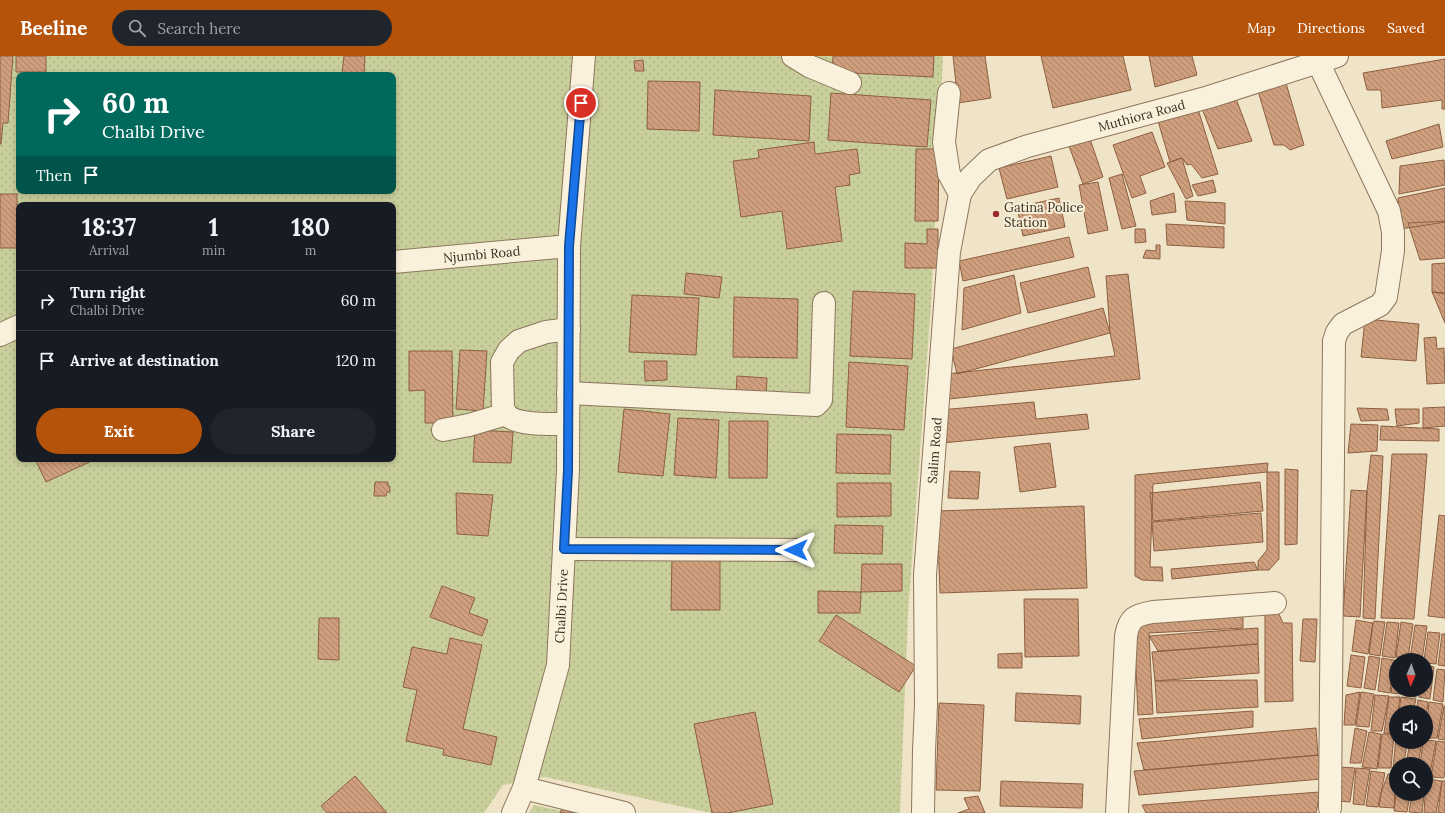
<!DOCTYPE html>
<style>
:root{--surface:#171b24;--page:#20242c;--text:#f1f3f6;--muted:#9ea1a6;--line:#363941;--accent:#b45309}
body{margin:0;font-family:Lora,serif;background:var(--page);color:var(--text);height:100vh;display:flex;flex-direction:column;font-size:15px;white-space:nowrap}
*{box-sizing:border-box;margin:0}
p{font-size:13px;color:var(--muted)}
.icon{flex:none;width:22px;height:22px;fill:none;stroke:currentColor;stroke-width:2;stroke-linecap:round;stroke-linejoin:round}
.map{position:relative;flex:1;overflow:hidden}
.details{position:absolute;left:16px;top:146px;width:380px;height:260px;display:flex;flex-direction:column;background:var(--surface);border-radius:8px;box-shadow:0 2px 6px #0003}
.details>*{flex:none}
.banner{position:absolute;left:16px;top:16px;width:380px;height:122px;border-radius:8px;box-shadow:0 2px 6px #0003;background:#00695c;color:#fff;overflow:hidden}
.needle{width:26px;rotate:182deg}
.controls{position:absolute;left:1389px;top:597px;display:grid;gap:8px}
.controls a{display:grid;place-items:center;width:44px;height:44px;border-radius:50%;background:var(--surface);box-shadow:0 2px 6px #0003;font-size:20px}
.pin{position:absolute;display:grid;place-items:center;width:34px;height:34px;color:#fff;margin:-17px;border:2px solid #fff;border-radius:50%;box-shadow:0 1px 4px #0007}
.me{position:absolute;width:44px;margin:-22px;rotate:270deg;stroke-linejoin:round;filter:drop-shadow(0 0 3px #0008)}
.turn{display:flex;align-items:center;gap:14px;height:84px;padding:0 20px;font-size:18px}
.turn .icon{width:52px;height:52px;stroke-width:2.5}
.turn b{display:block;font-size:28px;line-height:34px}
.then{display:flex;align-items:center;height:38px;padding:0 20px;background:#0003;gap:8px;font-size:15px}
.eta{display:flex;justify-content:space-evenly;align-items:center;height:68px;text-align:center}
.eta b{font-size:24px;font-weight:700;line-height:28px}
.action{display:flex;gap:8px;margin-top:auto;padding:8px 20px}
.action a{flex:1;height:46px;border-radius:24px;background:var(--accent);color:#fff;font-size:16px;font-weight:700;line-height:46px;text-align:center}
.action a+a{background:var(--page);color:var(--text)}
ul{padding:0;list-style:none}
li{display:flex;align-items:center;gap:12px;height:60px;padding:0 20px;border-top:1px solid var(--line)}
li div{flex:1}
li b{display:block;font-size:15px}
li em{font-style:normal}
header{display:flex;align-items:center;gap:24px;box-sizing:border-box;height:56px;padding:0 20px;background:var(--accent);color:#fff}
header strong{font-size:19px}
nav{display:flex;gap:22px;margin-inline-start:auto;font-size:14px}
.search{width:280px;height:36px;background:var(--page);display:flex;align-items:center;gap:10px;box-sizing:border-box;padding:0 14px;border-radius:22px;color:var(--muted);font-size:15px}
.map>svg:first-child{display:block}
</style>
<header>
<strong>Beeline</strong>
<div class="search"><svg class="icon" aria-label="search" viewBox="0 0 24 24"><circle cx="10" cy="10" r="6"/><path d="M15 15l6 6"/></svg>Search here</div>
<nav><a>Map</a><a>Directions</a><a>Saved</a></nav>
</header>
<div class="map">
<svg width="1445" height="757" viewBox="0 0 1445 757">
<defs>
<pattern id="garden-dots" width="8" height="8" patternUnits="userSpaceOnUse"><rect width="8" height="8" fill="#c9cf9b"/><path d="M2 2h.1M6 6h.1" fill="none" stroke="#aeb285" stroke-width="1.8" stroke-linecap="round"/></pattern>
<pattern id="building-back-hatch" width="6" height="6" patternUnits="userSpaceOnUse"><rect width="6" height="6" fill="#cf9f7d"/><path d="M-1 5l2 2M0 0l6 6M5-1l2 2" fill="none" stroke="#a98266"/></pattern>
</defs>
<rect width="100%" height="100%" fill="#f0e4c8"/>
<path fill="url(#garden-dots)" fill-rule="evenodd" d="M0,0H943L931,249L908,558L900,757H711L545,721L503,729L484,757H0ZM19,19H393V135H19ZM19,149H393V403H19Z
M534,749L571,757H529Z"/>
<path fill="url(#building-back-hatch)" stroke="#8d5f41" d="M0,0H13L8,67H3L1,88H0Z
M16,0H46V16H16Z
M344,0H365L364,19L342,17Z
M833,0H934L933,21L832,16Z
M953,0H985L991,42L958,47Z
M1041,0H1123L1131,34L1053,52Z
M1149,0H1192L1197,19L1155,31Z
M1445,3V53H1442V44L1382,52L1381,34H1367L1363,17Z
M643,4L644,15H635L634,5Z
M648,25L700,26L699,75L647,73Z
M1286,27L1304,89L1290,94L1284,89H1274L1258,35Z
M715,34L811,40L809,85L713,79Z
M831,37L931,44L927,91L828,84Z
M1235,40L1252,85L1218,93L1201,50Z
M1198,53L1218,118L1202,122L1191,108L1187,109L1182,102L1170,106L1158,65Z
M1439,68L1443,91L1392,103L1386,85Z
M1152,76L1165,111L1140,120L1146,137L1132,142L1113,89Z
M1090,83L1103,121L1083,128L1069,90Z
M814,86L815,98L857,93L860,117L849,119L850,129L835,131L842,185L787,193L782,155L741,161L733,105L759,102L758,94Z
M916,93H939L938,165H915Z
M1051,100L1058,131L1007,143L999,112Z
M1182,102L1193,140L1186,143L1167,107Z
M1444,104L1445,129L1399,138L1400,110Z
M1122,118L1136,170L1122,173L1109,122Z
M1213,124L1216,136L1198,140L1192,129Z
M1098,126L1108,174L1088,178L1079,129Z
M1445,132V166L1401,173L1398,142Z
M1174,137L1176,156L1152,159L1150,145Z
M0,138H17V192H0Z
M1059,142L1065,171L1023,180L1017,151Z
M1185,145L1225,147V168L1187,164Z
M1445,165V202L1420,204L1408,167Z
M1166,168L1224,171V192L1167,189Z
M927,173H938V212H905V187L927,188Z
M1135,173H1145L1146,186L1135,187Z
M1069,181L1074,201L963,225L959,205Z
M1156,189H1160V203L1143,202L1146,194L1156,195Z
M1445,207V237L1432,236V208Z
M1088,211L1095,241L1028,257L1020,227Z
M686,217L722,221L719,242L684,238Z
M1128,218L1140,323L949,343L946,318L1115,300L1110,277L1106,220Z
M1014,219L1021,257L962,274L964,232Z
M853,235L915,238L912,303L850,300Z
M1432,236L1445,238V267Z
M632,239L699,242L696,299L629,296Z
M734,241L798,243L797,302L733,301Z
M1103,252L1110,277L957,318L951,293Z
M1365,263L1419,268L1416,305L1361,301Z
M1436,281L1437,293L1444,292L1445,327L1427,328L1424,282Z
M460,294L487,295L483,355L456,353Z
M409,295H452L453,367H425V334L409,335Z
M644,305H667V324L645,325Z
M849,306L908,310L904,374L846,371Z
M737,320L767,322L766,340L736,339Z
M1034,346L1036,363L1087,358L1089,373L942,387L939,354Z
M1445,351V370L1423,372V352Z
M1357,352L1387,353L1389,364L1361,365Z
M624,353L670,358L663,420L618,416Z
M1395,353H1419V367L1397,370Z
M678,362L719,364L716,422L674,419Z
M729,365H768L767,422H729Z
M1351,368L1378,369L1377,395L1348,397Z
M1381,370L1439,373V385L1380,384Z
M475,374L513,376L511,407L473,406Z
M837,378L891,379L890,418L836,417Z
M1050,387L1056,431L1020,436L1014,391Z
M1392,398H1427L1414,563L1381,562Z
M1371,399L1383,400L1375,563L1363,562L1367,435Z
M35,403H96L46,426Z
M1268,407L1267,416L1153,428L1150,511H1162L1163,525L1142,524L1135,520V419Z
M1285,413L1298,414L1297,488L1285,489Z
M950,415L980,416L978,443L948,442Z
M1267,416H1279V503L1269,514H1258V505L1267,494Z
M375,426H388V430L390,431V436H387L386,440H374Z
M1260,426L1263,455L1153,465L1150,437Z
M837,427H891V460L837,461Z
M1351,434L1367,435L1360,561L1343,560Z
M456,437L493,439L488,480L457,478Z
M1084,450L1087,532L940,537L937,455Z
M1261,457L1263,486L1154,495L1152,466Z
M1439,459L1445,460V562L1428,560Z
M835,469L883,470L882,498L834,497Z
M672,500L720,501V554H671Z
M1254,506L1258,514L1172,523L1171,513Z
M862,508H902V535L861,536Z
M442,530L475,542L469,557L488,564L482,580L430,561Z
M818,535L861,536L860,557H818Z
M1024,543H1078L1079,600L1025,601Z
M1278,556L1283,567H1292L1293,645L1265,646V557Z
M836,559L916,610L899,636L819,585Z
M1243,560V572L1149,577L1153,658L1138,659L1134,566Z
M319,562H339V604L318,603Z
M1303,563H1317L1315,606L1300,605Z
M1356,564L1373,567L1368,598L1352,595Z
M1374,565L1385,566L1380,600L1369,598L1373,567Z
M1387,566L1399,567L1395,602L1382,600Z
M1401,566L1413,568L1408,602L1396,601Z
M1415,569L1427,570L1422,604L1410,603Z
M1258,572V588L1158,595L1149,580Z
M1428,576L1440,577L1436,608L1426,607V604H1424Z
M1442,578H1445V610L1438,609Z
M450,582L482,589L463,673L497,681L491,709L443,699L444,693L406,685L417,634L403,631L412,591L447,598Z
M1258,588L1259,617L1155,625L1152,596Z
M1022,597V612H998V598Z
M1351,599L1365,601L1361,632L1347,630Z
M1369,600L1380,602L1375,634L1364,632Z
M1382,602L1394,604L1390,637L1378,635Z
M1395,604L1396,634H1403L1402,638L1391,637Z
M1426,609L1434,611L1430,643L1419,641L1420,634H1426Z
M1437,613L1445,614L1443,646L1433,644Z
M1257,624L1258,651L1157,657L1155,625Z
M1406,634H1417L1416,641L1405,640Z
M1360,636L1355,669H1344L1346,639Z
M1361,636L1374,638L1369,671L1356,670Z
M1016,637L1081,640L1080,668L1015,665Z
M1375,639L1389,640L1382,675H1371Z
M1389,641H1400L1398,656H1396L1395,677H1384Z
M1401,641L1416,643L1413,656H1399Z
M1418,644L1428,646L1426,662V656H1416Z
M1429,646L1443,648L1437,682H1426Z
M939,647L984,649L980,735L936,734Z
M1444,650H1445V684L1438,683Z
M1253,655V671L1142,683L1139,663Z
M755,656L773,748L728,757H712L694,668Z
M1316,672L1318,699L1144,714L1137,687Z
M1355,672L1367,675L1361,707H1350Z
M1369,676L1381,678L1377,713L1362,711Z
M1382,678H1394L1391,712H1378Z
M1396,680V686H1407L1404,708H1396V714L1393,713Z
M1426,684L1436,685L1430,718H1426V708H1420L1423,686H1426Z
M1437,685L1445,686V714L1444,722L1431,721Z
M1410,686H1422L1418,708H1406Z
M1321,699V723L1139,739L1134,715Z
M1340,711L1355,712L1350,746L1338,745Z
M1356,712L1370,713L1364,749L1353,748Z
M1371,715L1385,717L1378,751L1366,750Z
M1388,718L1396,719L1394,752L1379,751L1381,737Z
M355,720L387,757H327L321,750Z
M1428,723L1442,725L1436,757H1424L1425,741Z
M1001,725L1083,728L1082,752L1000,750Z
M1442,725H1445V757H1438Z
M1320,736L1316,757H1146L1142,749Z
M1396,738H1410L1407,756L1394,755Z
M1412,738H1424L1422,757L1409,756Z
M978,740L985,757H958L969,753L964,742Z
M563,749L591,757H560Z"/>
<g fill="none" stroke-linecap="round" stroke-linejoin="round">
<defs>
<g id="minor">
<path d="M793,0L809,10L850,27"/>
<path d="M1318,6L1389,155L1393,176V195L1386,241L1380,249L1343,268L1337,276L1334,285L1330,752"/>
<path id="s1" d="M960,138L971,121L989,104L1028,90L1209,41L1337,0"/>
<path id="s2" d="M393,206L569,190"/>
<path d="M0,279L19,270"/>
<path d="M568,337L816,349L821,344L824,247"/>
<path d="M568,368C553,368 516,370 506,358C505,356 504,354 503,352L502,306L509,294L519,285L546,276L569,273"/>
<path d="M443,374L469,369L506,358"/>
<path d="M564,493L796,494"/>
<path d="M524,732L624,757"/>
<path id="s3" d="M513,757L524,732L558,609L568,414L569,190L584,0"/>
<path id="s4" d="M923,757L924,695L926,649L925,519L949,196L960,138L949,118L944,86L949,37"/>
<path d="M1117,757L1126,580C1129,562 1135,559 1153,556L1275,547"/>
</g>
</defs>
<use href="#minor" stroke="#8d765c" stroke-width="24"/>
<use href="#minor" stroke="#faf1dc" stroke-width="22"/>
</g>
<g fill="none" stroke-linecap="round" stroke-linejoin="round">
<defs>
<path id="route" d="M581,47L569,190L568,414L564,493L796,494"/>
</defs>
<use href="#route" stroke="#114b97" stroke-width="10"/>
<use href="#route" stroke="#1a73e8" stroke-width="7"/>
</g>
<circle fill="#9e2a2b" stroke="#f7eed8" stroke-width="1.5" cx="996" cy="158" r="4"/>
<g text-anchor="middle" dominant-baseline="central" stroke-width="4" stroke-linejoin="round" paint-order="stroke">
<g font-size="13" fill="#3d2e20" stroke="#f7eed8">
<text stroke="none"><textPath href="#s1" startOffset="204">Muthiora Road</textPath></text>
<text stroke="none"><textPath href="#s2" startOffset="89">Njumbi Road</textPath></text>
<text stroke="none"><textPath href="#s4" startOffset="363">Salim Road</textPath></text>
<text stroke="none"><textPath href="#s3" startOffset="214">Chalbi Drive</textPath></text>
</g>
<g font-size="13" fill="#3d2e20" stroke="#f7eed8" text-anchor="start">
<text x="1004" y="151">Gatina Police<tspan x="1004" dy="15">Station</tspan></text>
</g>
</g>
</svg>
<div class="controls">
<a><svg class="needle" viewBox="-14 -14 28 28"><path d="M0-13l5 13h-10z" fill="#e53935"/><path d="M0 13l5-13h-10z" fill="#9ea1a6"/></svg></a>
<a><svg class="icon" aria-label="sound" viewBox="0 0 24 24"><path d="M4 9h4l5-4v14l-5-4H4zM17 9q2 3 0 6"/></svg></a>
<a><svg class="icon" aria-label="search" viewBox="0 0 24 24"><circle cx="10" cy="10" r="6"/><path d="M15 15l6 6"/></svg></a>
</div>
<div class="pin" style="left:581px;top:47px;background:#d93025"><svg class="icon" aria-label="arrive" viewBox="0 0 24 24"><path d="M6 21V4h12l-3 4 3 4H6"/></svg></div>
<svg class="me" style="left:796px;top:494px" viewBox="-20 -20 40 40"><path d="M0-17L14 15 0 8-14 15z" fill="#1a73e8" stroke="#fff" stroke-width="4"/></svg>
<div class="banner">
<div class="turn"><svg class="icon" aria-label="right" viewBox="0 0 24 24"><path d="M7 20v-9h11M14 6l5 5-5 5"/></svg><div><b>60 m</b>Chalbi Drive</div></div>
<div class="then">Then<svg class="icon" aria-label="arrive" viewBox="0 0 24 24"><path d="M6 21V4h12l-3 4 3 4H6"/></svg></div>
</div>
<section class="details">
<div class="eta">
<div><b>18:37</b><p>Arrival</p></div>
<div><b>1</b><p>min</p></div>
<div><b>180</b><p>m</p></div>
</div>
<ul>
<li><svg class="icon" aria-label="right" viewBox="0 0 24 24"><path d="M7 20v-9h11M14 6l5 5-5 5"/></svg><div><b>Turn right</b><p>Chalbi Drive</p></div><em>60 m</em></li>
<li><svg class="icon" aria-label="arrive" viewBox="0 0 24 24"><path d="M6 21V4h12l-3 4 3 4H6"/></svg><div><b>Arrive at destination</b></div><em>120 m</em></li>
</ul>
<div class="action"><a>Exit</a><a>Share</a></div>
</section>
</div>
